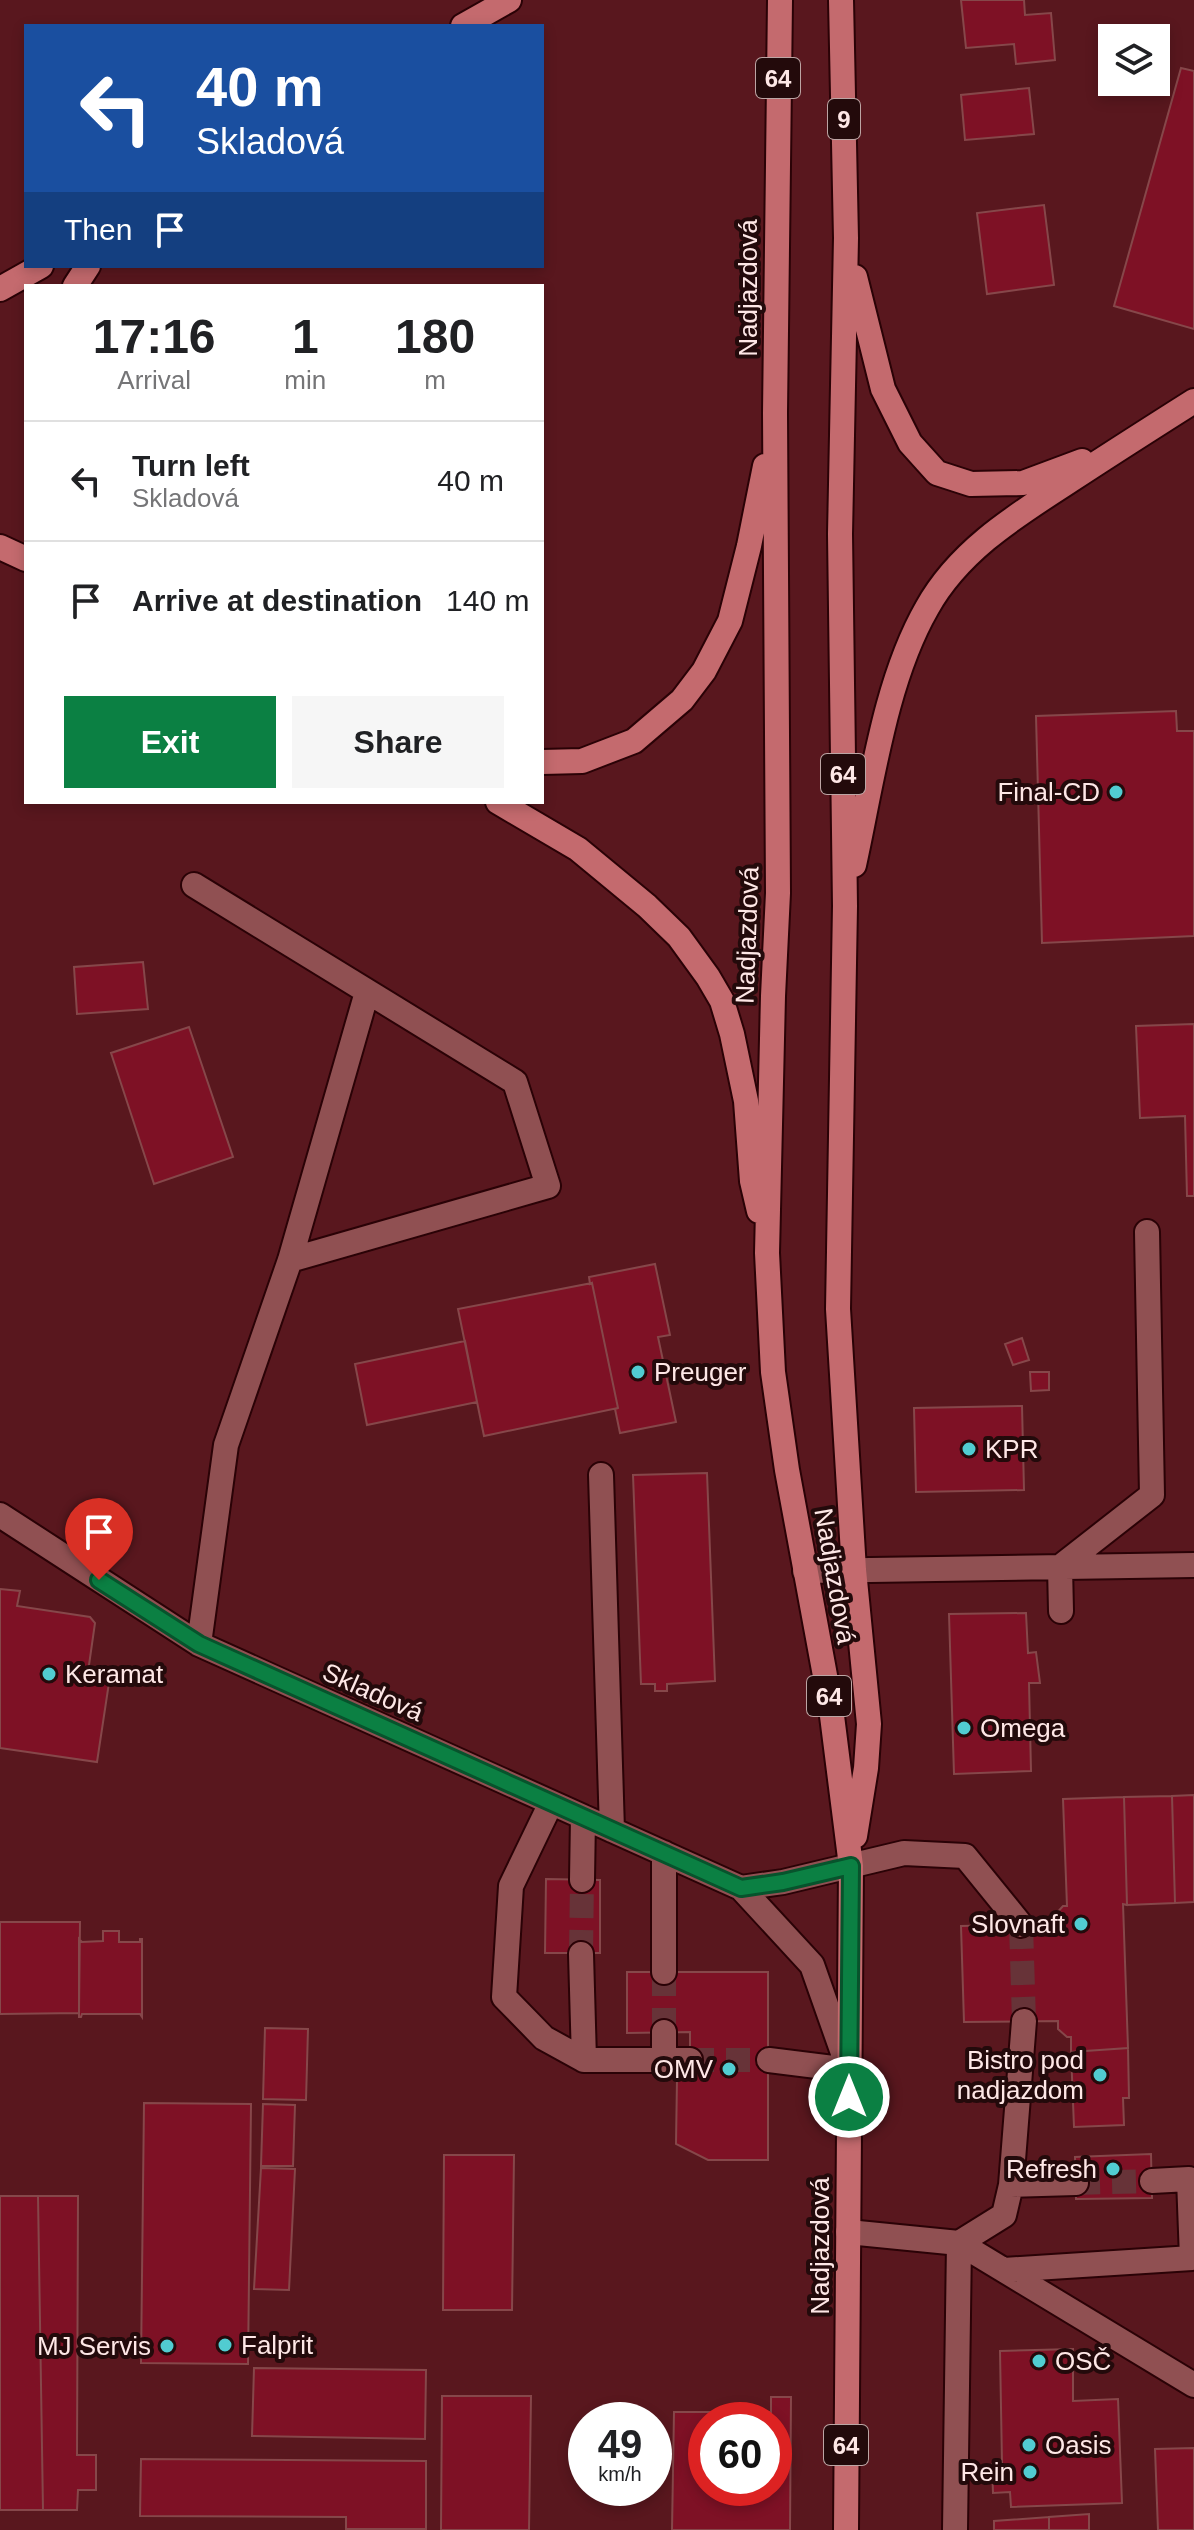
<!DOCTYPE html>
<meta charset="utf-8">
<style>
:root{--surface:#fff;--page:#f6f6f6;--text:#202124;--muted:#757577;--line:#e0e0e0;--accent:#0b8043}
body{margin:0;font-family:Helvetica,sans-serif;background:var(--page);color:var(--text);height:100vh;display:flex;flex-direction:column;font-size:30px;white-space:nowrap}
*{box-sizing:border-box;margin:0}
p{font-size:26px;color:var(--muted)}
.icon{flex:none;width:44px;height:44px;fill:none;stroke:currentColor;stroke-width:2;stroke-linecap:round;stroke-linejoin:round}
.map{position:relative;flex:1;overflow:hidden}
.details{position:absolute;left:24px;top:284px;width:520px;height:520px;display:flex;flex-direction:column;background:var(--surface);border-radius:0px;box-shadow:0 4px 12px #0003}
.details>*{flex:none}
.top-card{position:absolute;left:24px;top:24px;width:520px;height:244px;border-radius:0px;box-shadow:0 4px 12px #0003;background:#1a4fa0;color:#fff;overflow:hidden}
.tools{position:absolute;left:1098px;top:24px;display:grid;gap:16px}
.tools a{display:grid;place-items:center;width:72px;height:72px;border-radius:0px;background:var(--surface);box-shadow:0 4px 12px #0003;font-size:40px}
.speed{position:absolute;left:568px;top:2402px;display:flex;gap:16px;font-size:40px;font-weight:700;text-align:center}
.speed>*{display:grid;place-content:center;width:104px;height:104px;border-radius:50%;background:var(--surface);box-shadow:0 4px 12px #0003;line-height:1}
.speed small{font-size:20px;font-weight:400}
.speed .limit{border:12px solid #d22;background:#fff;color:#111}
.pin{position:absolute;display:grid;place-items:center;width:68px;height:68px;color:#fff;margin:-82px -34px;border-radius:50% 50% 50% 0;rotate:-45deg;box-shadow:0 0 8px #0007}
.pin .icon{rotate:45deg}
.me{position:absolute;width:88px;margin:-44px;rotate:0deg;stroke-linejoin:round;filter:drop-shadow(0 0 6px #0008)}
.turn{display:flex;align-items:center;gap:28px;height:168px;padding:0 40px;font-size:36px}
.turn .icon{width:104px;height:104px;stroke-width:2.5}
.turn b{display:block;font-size:56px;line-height:68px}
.then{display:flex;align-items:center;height:76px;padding:0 40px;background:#0003;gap:16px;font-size:30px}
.eta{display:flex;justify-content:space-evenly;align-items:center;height:136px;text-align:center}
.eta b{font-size:48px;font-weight:700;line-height:56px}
.primary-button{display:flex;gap:16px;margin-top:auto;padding:16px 40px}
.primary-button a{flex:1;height:92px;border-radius:0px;background:var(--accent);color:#fff;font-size:32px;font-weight:700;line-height:92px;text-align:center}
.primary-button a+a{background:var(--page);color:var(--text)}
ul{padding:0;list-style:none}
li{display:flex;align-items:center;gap:24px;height:120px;padding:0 40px;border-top:2px solid var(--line)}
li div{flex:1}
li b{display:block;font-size:30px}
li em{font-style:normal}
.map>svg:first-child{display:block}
</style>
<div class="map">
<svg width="1194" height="2530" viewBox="0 0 1194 2530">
<rect width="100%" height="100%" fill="#4c1319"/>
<path fill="#59171e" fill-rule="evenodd" d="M0,0H1194V2530H0ZM26,26H542V266H26ZM1112,38H1156V82H1112ZM26,286H542V802H26ZM586,2420H654V2488H586ZM706,2420H774V2488H706Z"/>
<path fill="#7e1125" stroke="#86474a" stroke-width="2" fill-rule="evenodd" d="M961,0H1024L1025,15L1051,13L1055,60L1016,64L1014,44L966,48Z
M1181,68L1194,71V329L1114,306Z
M1029,88L1034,134L965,140L961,95Z
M1044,205L1054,285L987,294L977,213Z
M1176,711L1177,731H1194V936L1042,943L1036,716Z
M143,962L148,1009L77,1014L74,967Z
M1194,1024V1196H1187L1185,1116L1140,1118L1136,1026Z
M189,1027L233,1157L154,1184L111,1053Z
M655,1264L670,1335L658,1337L676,1422L620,1433L615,1409L618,1408L592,1283L590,1284L589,1277Z
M592,1283L618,1408L484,1436L458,1309Z
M1022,1338L1029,1360L1013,1365L1005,1344Z
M465,1341L477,1402L367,1425L355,1364Z
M1030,1372H1049V1390L1031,1391Z
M1022,1406L1024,1490L916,1492L914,1408Z
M707,1473L715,1681L667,1684V1691H655V1684H641L633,1475Z
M0,1589L20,1591L17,1606L90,1617L95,1623L88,1672L110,1676L97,1762L0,1748Z
M1026,1613L1028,1653L1036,1652L1040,1683H1029L1031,1771L954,1774L949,1614Z
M1194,1795V1902L1175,1903L1172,1796Z
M1172,1796L1175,1903L1127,1905L1124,1797Z
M1124,1797L1127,1905L1123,1904L1128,2048L1071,2052V2037H1067L1058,2029V2021L964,2022L961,1926L1055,1924V1915L1063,1906H1067L1063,1799Z
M546,1879L600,1880V1953H545Z
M0,1922H80L79,2013L0,2014Z
M103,1931H119V1942H140V1939H142V2017L140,2014H82L81,2017H79V1939L82,1942L103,1941Z
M627,1972H768V2160H708L676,2144L677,2079H690V2032L627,2033Z
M265,2028L308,2029L306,2100L263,2099Z
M1128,2048L1129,2098H1123L1124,2125L1074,2127L1071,2052Z
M144,2103L251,2104L248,2364L141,2363Z
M263,2104L295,2105L293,2166H261Z
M1151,2154L1152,2198L1076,2199L1075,2157Z
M444,2155H514L512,2310H443Z
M261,2168L295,2169L289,2290L254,2289Z
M0,2196H38L43,2510H0Z
M38,2196H78L77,2455H96V2490H78L77,2510H43Z
M1073,2349V2401L1118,2399L1122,2503L1011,2507L1010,2492L993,2493L992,2464L1002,2463L1000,2351Z
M254,2368L426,2370L425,2439L252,2436Z
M442,2396H531L529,2530H441Z
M771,2397H791L790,2530H672L674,2412H771ZM706,2420H774V2488H706Z
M1194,2448V2530H1158L1155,2449Z
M141,2459L426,2461V2529H346V2517L140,2516Z
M1089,2514V2530H1049V2517Z
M1049,2517V2530H994V2521Z"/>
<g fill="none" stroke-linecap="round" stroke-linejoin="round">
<path stroke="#673338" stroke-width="24" stroke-dasharray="24 12" stroke-linecap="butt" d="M1021,1925L1024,2021
M581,1954L582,1880
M664,2032V1972
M690,2060H769
M1076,2183L1152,2181"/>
<defs>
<path id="minor" d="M194,885L515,1082L548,1186L290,1260
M601,1475L612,1830
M0,1515L199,1644L741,1888L783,1882L904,1853L965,1856L1021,1925
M805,1571L1194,1565
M1061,1611L1060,1567L1152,1495L1147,1232
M199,1644L226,1445L290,1260L367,992
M551,1803L511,1886L504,1997L544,2038L584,2060H664
M664,1853V1972
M582,1880L583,1817
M741,1888L812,1965L849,2070L769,2060
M581,1954L584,2060
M1024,2021L1011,2185L1004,2215L959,2243L1194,2385
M664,2032V2060H690
M1011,2185L1076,2183
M848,2232L959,2243L955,2530
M1004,2270L1192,2258L1189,2179L1152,2181"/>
<path id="major" d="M780,0L775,413L778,893L773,996L767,1253L773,1372L787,1470L831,1708L851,1866L846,2530
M841,0L846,238L840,534L845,906L838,1309L854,1570L869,1724L866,1768L855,1836
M463,26L509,0
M855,277L883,389L910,443L937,473L971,484L1023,483L1082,461
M75,286L88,266
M0,289L41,266
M0,547L26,559
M542,762L582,761L634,741L682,700L704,671L730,621L749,546L765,466
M498,802L578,849L647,906L679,937L708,977L722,1001L732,1034L746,1101L752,1181L759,1211
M854,865C872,783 885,681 927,608C959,550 1017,515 1071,480C1112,453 1153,427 1194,401"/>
</defs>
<use href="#minor" stroke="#2a0206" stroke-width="28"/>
<use href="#major" stroke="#2a0206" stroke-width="28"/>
<use href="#minor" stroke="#905052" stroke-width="24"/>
<use href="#major" stroke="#c46a6e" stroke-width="24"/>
</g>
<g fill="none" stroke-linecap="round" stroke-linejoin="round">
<defs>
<path id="route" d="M99,1580L199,1644L741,1888L783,1882L851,1866L849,2097"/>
</defs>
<use href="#route" stroke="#07532c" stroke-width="20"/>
<use href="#route" stroke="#0b8043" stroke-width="14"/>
</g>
<g fill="#51ccd1" stroke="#230a0b" stroke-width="3">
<circle cx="1116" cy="792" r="8"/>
<circle cx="638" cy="1372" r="8"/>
<circle cx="969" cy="1449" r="8"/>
<circle cx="49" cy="1674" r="8"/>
<circle cx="964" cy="1728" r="8"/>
<circle cx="1081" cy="1924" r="8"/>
<circle cx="729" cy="2069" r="8"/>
<circle cx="1100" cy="2075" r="8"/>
<circle cx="1113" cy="2169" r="8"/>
<circle cx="225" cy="2345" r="8"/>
<circle cx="167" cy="2346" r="8"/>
<circle cx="1039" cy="2361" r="8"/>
<circle cx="1029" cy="2445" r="8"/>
<circle cx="1030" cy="2472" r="8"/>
</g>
<g text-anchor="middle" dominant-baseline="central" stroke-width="8" stroke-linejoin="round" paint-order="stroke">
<g fill="#230a0b" stroke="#bca5a4" stroke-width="2">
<rect x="756" y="58" width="44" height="40" rx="6"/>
<rect x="828" y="99" width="32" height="40" rx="6"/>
<rect x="821" y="754" width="44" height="40" rx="6"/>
<rect x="807" y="1676" width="44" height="40" rx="6"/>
<rect x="824" y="2425" width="44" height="40" rx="6"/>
</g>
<g font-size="24" font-weight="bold" fill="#fee7e6">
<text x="778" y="78">64</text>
<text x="844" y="119">9</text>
<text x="843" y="774">64</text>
<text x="829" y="1696">64</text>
<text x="846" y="2445">64</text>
</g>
<g font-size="26" fill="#fee7e6" stroke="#230a0b">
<text transform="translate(748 288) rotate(-90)">Nadjazdová</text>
<text transform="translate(747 935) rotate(-88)">Nadjazdová</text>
<text transform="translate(835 1576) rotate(80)">Nadjazdová</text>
<text transform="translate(373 1692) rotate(24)">Skladová</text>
<text transform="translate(820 2246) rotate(-90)">Nadjazdová</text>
</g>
<g font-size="26" fill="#fee7e6" stroke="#230a0b" text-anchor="end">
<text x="1100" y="792">Final-CD</text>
<text x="654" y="1372" text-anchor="start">Preuger</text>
<text x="985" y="1449" text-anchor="start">KPR</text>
<text x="65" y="1674" text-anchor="start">Keramat</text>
<text x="980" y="1728" text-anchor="start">Omega</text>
<text x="1065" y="1924">Slovnaft</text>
<text x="1084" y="2060">Bistro pod<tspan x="1084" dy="30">nadjazdom</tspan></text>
<text x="713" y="2069">OMV</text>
<text x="1097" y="2169">Refresh</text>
<text x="241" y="2345" text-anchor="start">Falprit</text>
<text x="151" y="2346">MJ Servis</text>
<text x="1055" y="2361" text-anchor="start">OSČ</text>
<text x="1045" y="2445" text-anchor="start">Oasis</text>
<text x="1014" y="2472">Rein</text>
</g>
</g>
</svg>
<div class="tools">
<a><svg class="icon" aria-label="layers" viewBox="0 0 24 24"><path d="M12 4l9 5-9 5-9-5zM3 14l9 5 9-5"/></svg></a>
</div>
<div class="speed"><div>49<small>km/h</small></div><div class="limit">60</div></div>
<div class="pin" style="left:99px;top:1580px;background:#d93025"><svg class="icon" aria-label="arrive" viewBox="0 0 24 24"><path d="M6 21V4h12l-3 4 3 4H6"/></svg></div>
<svg class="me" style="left:849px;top:2097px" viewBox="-20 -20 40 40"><circle r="17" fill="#0b8043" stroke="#fff" stroke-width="3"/><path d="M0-11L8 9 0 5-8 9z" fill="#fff"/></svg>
<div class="top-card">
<div class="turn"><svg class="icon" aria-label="left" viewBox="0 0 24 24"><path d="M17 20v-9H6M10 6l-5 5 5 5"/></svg><div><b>40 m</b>Skladová</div></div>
<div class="then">Then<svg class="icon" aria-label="arrive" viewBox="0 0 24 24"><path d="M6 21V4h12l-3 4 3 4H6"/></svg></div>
</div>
<section class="details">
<div class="eta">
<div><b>17:16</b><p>Arrival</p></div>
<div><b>1</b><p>min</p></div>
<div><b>180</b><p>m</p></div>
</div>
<ul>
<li><svg class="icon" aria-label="left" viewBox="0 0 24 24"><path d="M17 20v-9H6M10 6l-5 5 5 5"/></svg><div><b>Turn left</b><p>Skladová</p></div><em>40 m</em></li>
<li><svg class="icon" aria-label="arrive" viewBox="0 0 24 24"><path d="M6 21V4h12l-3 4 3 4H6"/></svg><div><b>Arrive at destination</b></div><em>140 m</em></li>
</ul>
<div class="primary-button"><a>Exit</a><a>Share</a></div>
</section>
</div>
